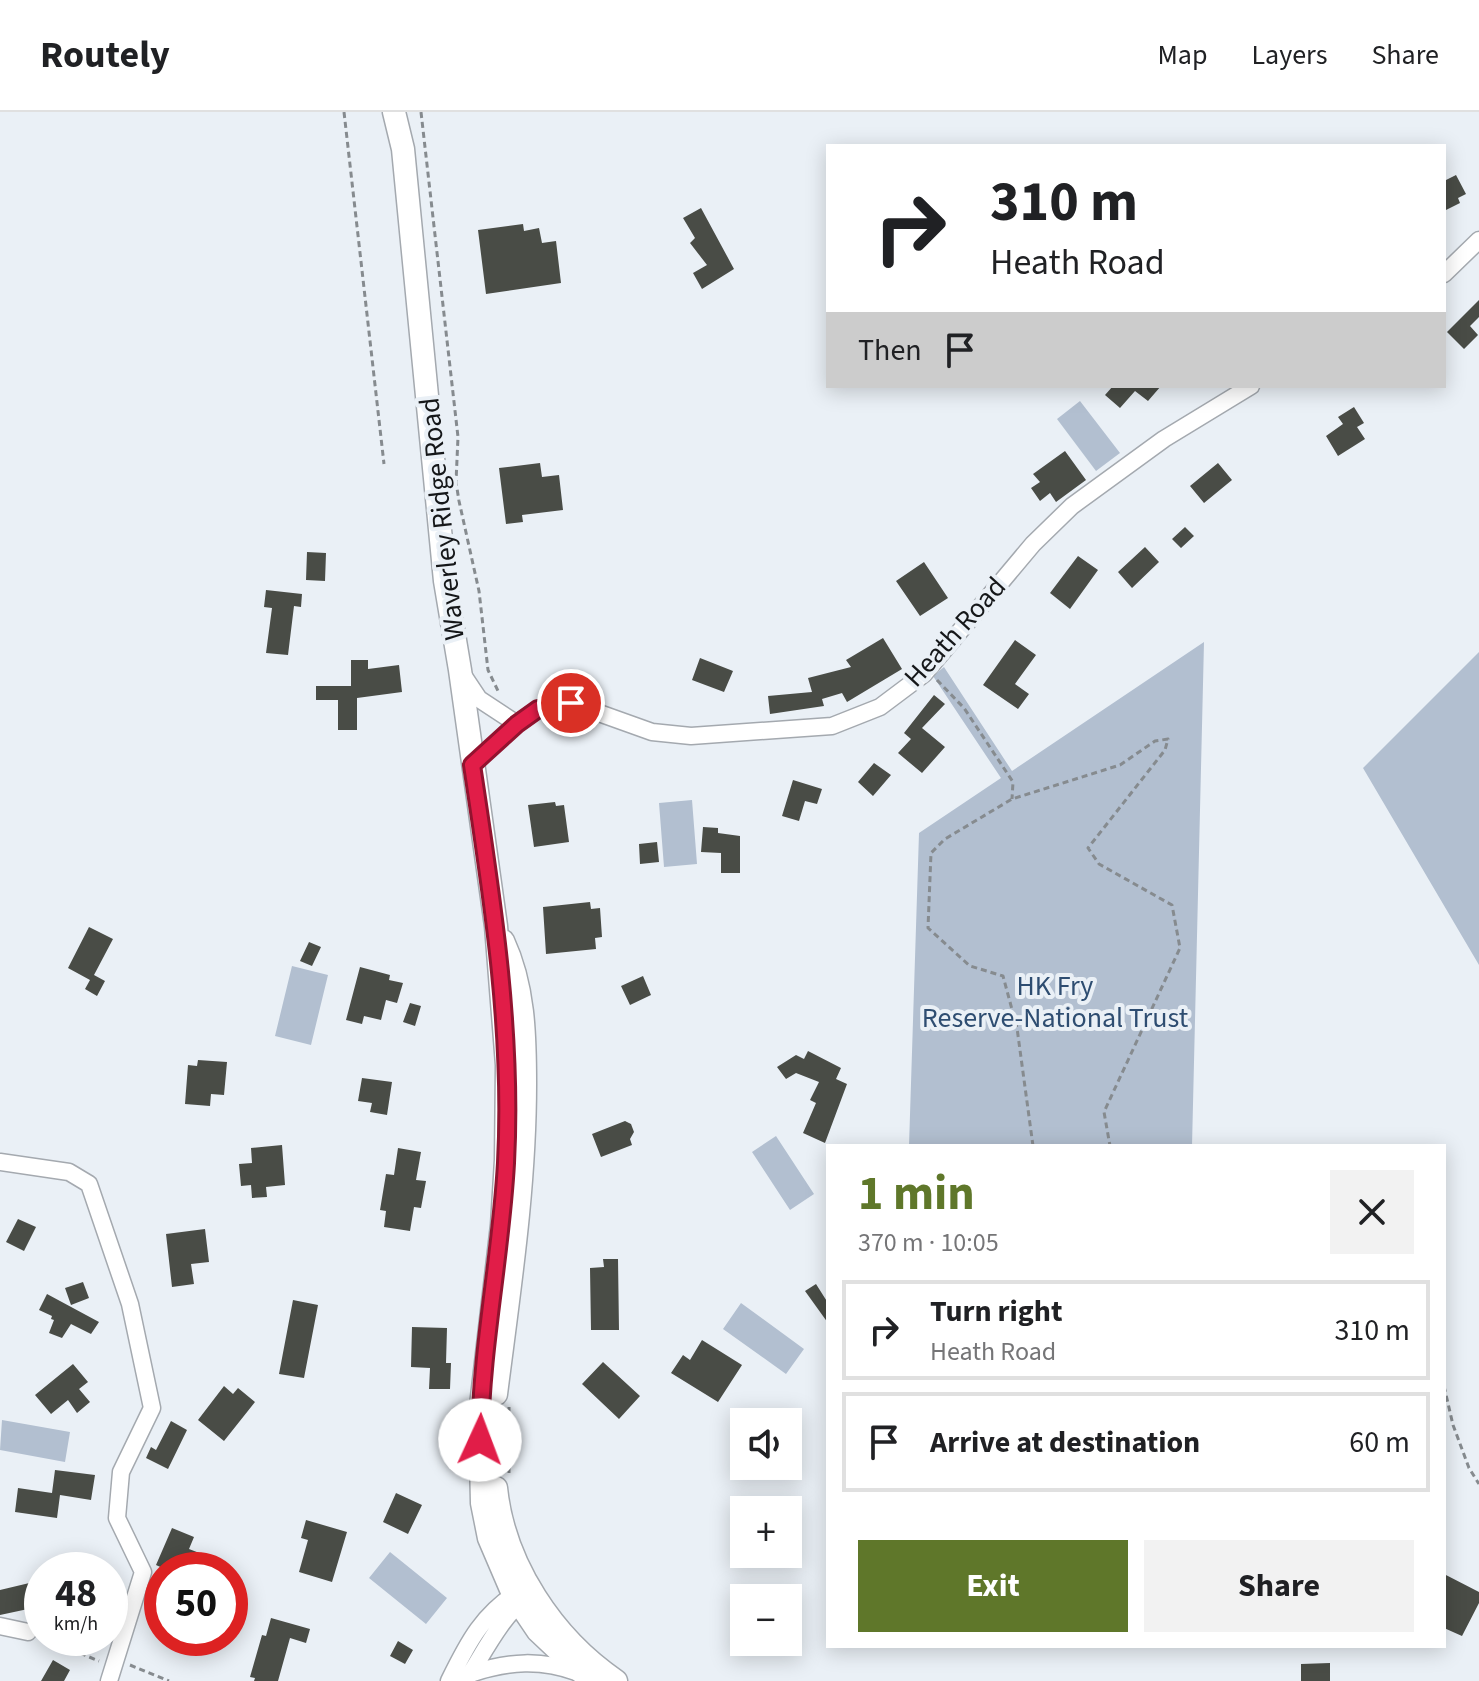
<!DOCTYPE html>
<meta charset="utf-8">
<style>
:root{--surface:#fff;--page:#f2f2f2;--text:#202124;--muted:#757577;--line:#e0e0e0;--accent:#5f772a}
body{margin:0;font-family:"Source Sans 3",sans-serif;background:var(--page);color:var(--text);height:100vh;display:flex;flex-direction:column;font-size:30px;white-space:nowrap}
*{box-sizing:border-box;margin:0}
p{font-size:26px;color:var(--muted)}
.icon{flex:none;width:44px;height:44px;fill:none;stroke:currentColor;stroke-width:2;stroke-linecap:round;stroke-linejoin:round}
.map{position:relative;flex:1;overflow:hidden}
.details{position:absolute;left:826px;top:1032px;width:620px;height:504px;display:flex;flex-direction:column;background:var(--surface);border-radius:0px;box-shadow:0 4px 20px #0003}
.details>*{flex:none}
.guide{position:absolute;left:826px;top:32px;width:620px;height:244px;border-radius:0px;box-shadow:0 4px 20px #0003;background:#fff;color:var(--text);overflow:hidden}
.fabs{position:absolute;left:730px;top:1296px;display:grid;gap:16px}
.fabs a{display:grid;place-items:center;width:72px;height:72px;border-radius:0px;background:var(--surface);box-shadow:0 4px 20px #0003;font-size:40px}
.speed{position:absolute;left:24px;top:1440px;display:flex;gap:16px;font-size:40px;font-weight:700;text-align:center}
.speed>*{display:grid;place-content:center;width:104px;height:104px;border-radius:50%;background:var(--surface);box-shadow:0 4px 20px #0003;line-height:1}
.speed small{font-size:20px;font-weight:400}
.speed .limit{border:12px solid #d22;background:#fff;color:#111}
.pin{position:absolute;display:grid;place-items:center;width:68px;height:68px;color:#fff;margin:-34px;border:4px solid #fff;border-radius:50%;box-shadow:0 2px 8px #0007}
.me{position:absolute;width:88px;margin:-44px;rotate:2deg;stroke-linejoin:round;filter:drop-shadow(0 0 6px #0008)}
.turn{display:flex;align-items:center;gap:28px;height:168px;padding:0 32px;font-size:36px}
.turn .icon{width:104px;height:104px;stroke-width:2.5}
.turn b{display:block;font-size:56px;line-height:68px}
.then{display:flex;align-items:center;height:76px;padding:0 32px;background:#0003;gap:16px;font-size:30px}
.round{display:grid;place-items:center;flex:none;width:84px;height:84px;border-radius:0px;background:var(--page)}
.summary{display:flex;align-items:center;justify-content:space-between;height:136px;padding:0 32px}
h1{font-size:48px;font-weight:700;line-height:60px;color:var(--accent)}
.button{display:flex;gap:16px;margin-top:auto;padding:16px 32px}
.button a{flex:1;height:92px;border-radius:0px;background:var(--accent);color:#fff;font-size:32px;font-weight:700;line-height:92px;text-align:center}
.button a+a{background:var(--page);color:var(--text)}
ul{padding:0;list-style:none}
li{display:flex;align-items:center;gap:24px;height:100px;margin:0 16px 12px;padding:0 16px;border:4px solid var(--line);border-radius:0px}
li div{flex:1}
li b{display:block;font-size:30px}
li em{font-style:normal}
header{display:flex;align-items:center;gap:48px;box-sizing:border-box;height:112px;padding:0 40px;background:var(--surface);border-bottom:2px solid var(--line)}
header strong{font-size:38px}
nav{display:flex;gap:44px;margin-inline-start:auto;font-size:28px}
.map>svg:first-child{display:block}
</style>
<header>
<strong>Routely</strong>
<nav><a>Map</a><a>Layers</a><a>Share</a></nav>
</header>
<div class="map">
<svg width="1479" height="1569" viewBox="0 0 1479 1569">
<rect width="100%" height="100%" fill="#eaf0f6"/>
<path fill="#b2bfd0" d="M1080,289L1120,341L1096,359L1057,307Z
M1204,530L1192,1034H909L919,721L1001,666L933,564L944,555L1012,659Z
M1479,540V853L1363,656Z
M692,688L697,752L664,755L659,691Z
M292,854L328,863L311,933L275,924Z
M776,1024L814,1082L790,1098L752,1040Z
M741,1191L804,1237L786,1262L723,1217Z
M2,1308L70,1320L65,1350L0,1338Z
M390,1440L447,1486L426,1512L369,1466Z"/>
<path fill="#494c46" d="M1456,63L1466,82L1458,86L1460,91L1444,99V69Z
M701,96L734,157L702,177L693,161L707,153L690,131L695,126L683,106Z
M523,112L524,119L539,116L542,131L556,129L561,171L486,182L478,118Z
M1479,188V205L1470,214L1478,223L1464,237L1447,220Z
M1113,274H1161L1148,289L1135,279L1120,296L1105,283Z
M1354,295L1364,311L1357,315L1365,327L1338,344L1326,324L1343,312L1338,305Z
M1065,339L1086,368L1056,390L1050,381L1040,389L1031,376L1040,370L1033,362Z
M540,351L542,365L559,363L563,398L522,403L523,410L506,412L499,356Z
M1218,351L1232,368L1204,391L1190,374Z
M1185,415L1194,424L1181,436L1172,427Z
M1145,435L1159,450L1132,476L1118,460Z
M307,440L326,441L325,469L306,468Z
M1078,444L1098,458L1070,497L1050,481Z
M924,450L948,486L920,504L896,469Z
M266,478L302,482L301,495L294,494L288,543L266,541L272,496L264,495Z
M883,526L902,557L847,590L842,581L822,587L824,594L770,602L768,584L812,580L808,566L851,555L846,548Z
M1015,528L1036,543L1015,572L1029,582L1018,597L983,573Z
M700,546L733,559L724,580L692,568Z
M351,548H368V557L399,553L402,580L357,586V618H338V588H316V574H351Z
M934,583L945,592L922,616L945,635L922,661L898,641L911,627L904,621Z
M874,651L891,663L873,684L858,670Z
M793,668L822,677L817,692L805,689L799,709L782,704Z
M555,690L556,694L564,693L569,730L534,735L528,693Z
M703,715L718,716V721L740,724V761H721V741L701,740Z
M657,730L659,750L640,752L639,732Z
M590,790L591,797L600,796L602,825L595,826L596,837L546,842L543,795Z
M89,815L113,827L94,863L105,869L97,884L85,877L90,868L68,856Z
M309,830L321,835L312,854L300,849Z
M360,855L390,863L389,868L403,871L397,891L386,888L381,908L364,904L362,912L346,908Z
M643,864L651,883L630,893L621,874Z
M410,891L421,894L415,914L403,910Z
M808,939L841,956L836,967L847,972L825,1031L803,1021L816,991L810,988L819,970L796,961L786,967L777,955L796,943L804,947Z
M198,948L227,950L224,983L211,982L210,994L185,992L188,953L197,954Z
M362,966L392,970L387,1003L370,1000L372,991L358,989Z
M625,1009L631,1012L634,1020L630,1027L632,1033L601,1045L592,1022Z
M282,1033L285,1073L266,1075L267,1085L252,1086L251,1073L241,1074L239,1052L252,1051L251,1036Z
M398,1036L421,1040L416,1068L426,1069L421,1096L414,1095L410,1119L384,1115L386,1099L380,1098L386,1062L394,1063Z
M18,1107L36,1115L24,1139L6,1130Z
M205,1117L209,1150L191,1152L194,1172L172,1175L166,1122Z
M603,1147H618L619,1218H591L590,1156L604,1155Z
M83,1170L89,1186L71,1193L65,1176Z
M816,1172L828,1191V1211L805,1179Z
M47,1182L99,1210L91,1222L71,1212L62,1226L49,1221L54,1208L51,1207L52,1204L39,1198Z
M293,1188L318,1193L304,1266L279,1262Z
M412,1215L447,1216L446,1251H451L450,1277H429L430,1256L411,1255Z
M702,1228L742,1253L718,1290L671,1261L683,1243L690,1248Z
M603,1250L640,1284L619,1307L582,1272Z
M73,1252L88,1270L79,1277L90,1290L77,1301L68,1288L51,1302L35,1283Z
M224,1274L233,1282L238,1276L255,1290L224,1329L198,1308Z
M171,1309L187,1318L168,1357L146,1346L151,1335L156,1338Z
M55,1358L95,1363L91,1388L60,1383L57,1406L15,1400L18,1376L52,1381Z
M396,1381L422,1393L408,1422L383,1410Z
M306,1408L347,1420L332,1470L299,1460L308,1428L301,1426Z
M172,1416L194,1425L189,1437L202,1442L195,1458H167L156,1453Z
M1444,1462L1479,1480V1491L1462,1524L1444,1516Z
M42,1468V1494L0,1503V1478Z
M271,1506L310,1517L306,1531L290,1526L278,1569H254L255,1566L250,1565L262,1523L266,1524Z
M398,1529L413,1538L405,1552L390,1544Z
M53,1548L70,1558L64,1569H41Z
M1330,1551V1569H1301V1552Z"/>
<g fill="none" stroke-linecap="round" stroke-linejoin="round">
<defs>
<path id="street" d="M1444,162L1479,128
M463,563L479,587L517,612
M472,653L517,612L538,597L571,591L652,620L691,624L832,614L880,595L924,562L1033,432L1072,394L1164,327L1251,274
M0,1050L69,1060L89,1072L130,1192L152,1296L121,1360L117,1406L143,1460L109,1569
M0,1514L28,1520
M470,1562C484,1540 504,1501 526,1487
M449,1569C468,1530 483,1501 521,1478
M466,1569L470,1562C509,1549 541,1547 579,1561"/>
<path id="secondary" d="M394,0L403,37L445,469L460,558L496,814L507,953L506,1048L502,1113L480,1302L482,1391L489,1426L513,1482L538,1519L591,1569
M496,1282C509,1179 525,1077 525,972C525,923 524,874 503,829
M496,1376C504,1453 553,1526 616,1569"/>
</defs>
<use href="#street" stroke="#a4a9af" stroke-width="19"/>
<use href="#secondary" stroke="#a4a9af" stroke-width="25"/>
<path stroke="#868b8f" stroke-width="3" stroke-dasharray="6 4" stroke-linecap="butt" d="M344,0L384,352
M421,0L458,325L456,370L459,389L479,479L488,558L499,581
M937,568L964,596L1013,670L1012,687
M1033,1034L1017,916L1003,864L970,854L928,816L931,741L945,727L1012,687L1120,653L1155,629L1168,627L1165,638L1088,736L1099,752L1172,793L1180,836L1104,1000L1110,1034
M1444,1274L1453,1313L1469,1356L1479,1372
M509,1361V1293
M43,1526L99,1549
M130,1553L169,1569"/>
<use href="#street" stroke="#fff" stroke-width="16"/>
<use href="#secondary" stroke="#fff" stroke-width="22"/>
</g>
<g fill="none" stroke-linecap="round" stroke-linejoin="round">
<defs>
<path id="route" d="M480,1328C481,1235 501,1144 506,1051C513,917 492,785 472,653L517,612L538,597L571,591"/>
</defs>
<use href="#route" stroke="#92132f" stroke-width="20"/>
<use href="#route" stroke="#e11d48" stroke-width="14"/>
</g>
<g text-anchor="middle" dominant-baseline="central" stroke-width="8" stroke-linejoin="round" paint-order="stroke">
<g font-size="28" fill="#151719" stroke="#eaf0f6">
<text transform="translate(442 407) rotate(-96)">Waverley Ridge Road</text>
<text transform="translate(955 520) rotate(-48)">Heath Road</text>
</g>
<g font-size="28" fill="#2e4d71" stroke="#eaf0f6">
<text x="1055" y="874">HK Fry<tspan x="1055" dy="32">Reserve-National Trust</tspan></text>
</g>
</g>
</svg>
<div class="fabs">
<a><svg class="icon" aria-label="sound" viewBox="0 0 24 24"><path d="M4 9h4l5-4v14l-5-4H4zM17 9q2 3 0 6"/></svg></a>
<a>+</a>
<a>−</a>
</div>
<div class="speed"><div>48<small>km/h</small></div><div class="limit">50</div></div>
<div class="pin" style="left:571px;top:591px;background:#d93025"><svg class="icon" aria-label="arrive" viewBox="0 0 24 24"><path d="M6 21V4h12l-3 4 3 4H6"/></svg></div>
<svg class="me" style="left:480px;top:1328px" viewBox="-20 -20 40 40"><circle r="19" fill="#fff"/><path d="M0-13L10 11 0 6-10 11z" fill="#e11d48"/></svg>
<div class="guide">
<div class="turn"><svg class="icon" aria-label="right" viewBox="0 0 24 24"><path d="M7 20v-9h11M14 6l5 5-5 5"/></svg><div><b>310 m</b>Heath Road</div></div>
<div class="then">Then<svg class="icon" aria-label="arrive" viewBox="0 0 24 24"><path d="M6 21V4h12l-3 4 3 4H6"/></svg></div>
</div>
<section class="details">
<div class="summary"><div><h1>1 min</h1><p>370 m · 10:05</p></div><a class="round"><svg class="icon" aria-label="close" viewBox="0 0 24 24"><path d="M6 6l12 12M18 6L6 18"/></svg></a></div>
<ul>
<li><svg class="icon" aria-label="right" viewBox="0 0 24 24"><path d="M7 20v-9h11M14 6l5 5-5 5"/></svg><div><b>Turn right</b><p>Heath Road</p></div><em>310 m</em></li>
<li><svg class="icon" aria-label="arrive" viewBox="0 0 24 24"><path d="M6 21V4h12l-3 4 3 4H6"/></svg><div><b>Arrive at destination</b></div><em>60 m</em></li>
</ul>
<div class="button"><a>Exit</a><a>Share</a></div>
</section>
</div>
